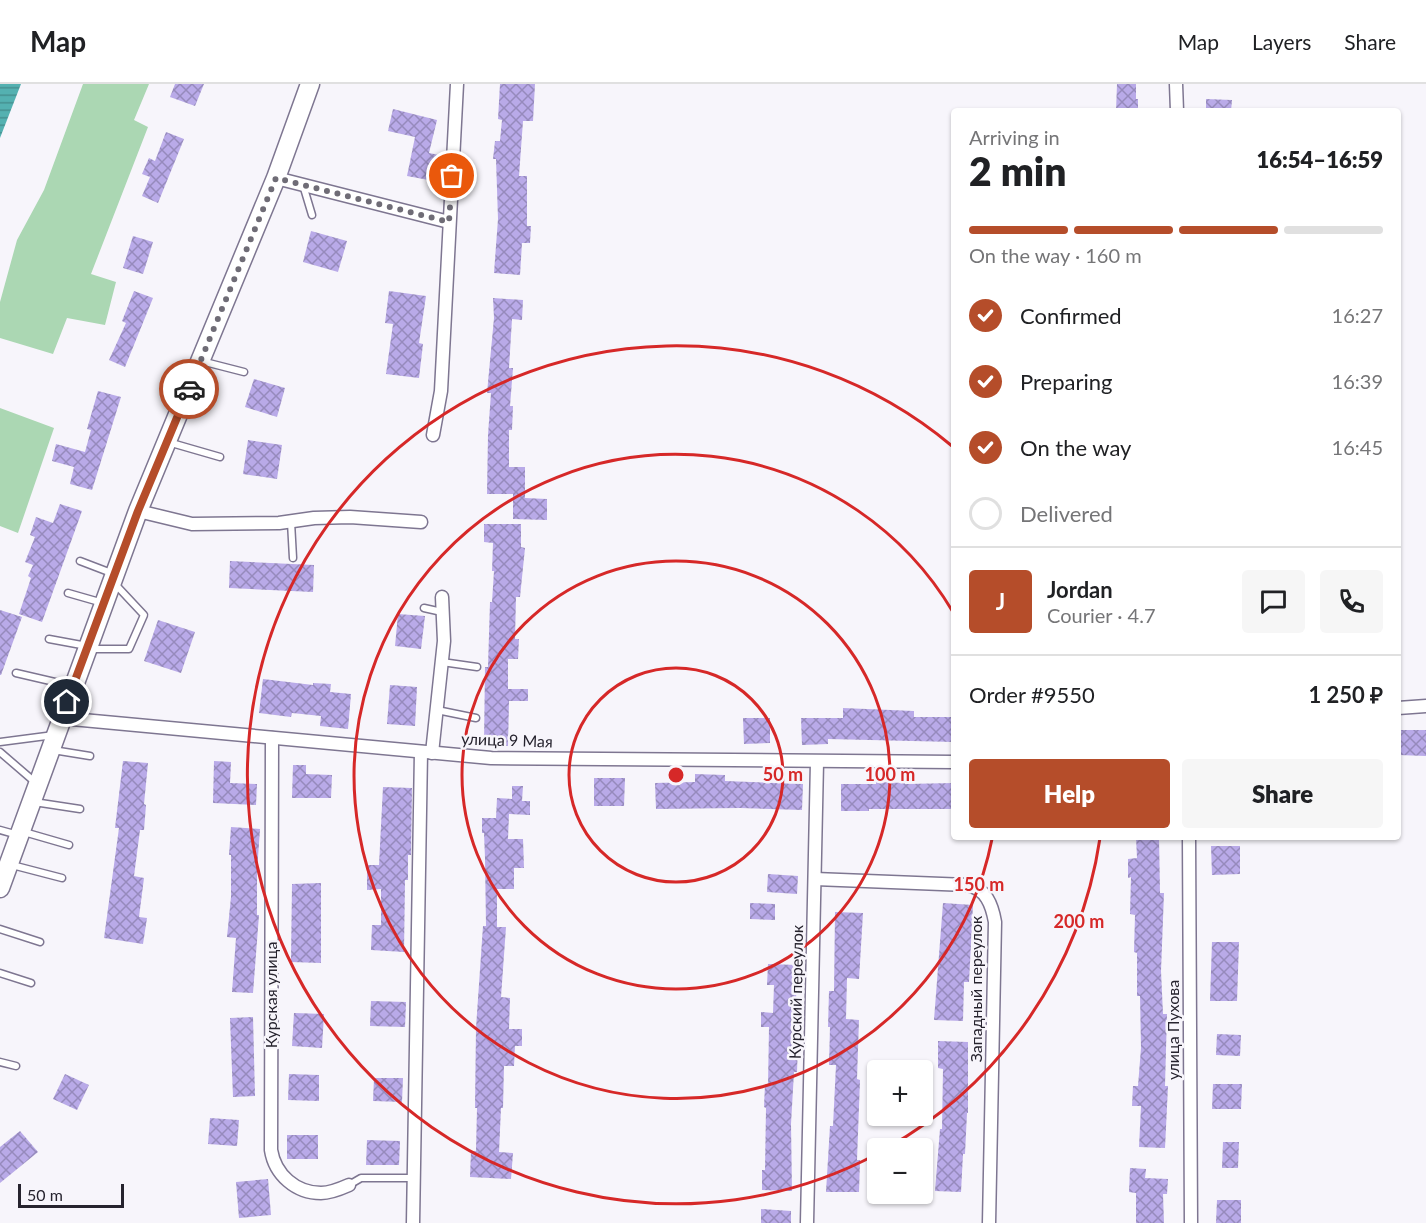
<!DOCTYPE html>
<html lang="en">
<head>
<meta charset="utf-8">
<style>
	body { margin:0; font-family:Lato,sans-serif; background:#f6f6f6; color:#202124; height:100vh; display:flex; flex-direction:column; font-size:22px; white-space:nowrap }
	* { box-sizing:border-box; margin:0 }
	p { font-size:20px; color:#757577 }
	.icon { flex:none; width:33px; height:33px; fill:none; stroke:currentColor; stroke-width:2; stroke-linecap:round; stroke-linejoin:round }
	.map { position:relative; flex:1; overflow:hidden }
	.details { position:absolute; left:951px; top:24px; width:450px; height:732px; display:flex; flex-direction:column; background:#fff; border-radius:6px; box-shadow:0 2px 4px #0004 }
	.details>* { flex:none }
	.controls { position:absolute; left:867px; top:976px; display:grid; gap:12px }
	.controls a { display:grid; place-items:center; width:66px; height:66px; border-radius:6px; background:#fff; box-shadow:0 2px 4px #0004; font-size:30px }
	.scale { position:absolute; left:18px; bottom:15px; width:106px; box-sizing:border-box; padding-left:6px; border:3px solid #26232e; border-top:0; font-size:16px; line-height:21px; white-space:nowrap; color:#26232e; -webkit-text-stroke:4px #f7f5fb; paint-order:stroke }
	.pin { position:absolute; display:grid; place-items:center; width:51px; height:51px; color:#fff; margin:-26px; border:3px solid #fff; border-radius:50%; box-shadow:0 2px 6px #0007 }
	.courier { position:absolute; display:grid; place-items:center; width:60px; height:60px; margin:-30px; border:4px solid #b54d2a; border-radius:50%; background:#fff; color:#222; box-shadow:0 2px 8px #0007 }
	.overview em { font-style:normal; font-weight:800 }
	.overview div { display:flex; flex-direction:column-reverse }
	.overview { display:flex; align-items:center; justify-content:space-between; height:102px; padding:0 18px }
	h1 { font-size:39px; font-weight:800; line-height:45px }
	.bar { display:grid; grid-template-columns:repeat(4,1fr); gap:9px 6px; align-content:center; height:72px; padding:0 18px }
	.bar i { height:8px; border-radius:4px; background:#e0e0e0 }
	.bar .active { background:#b54d2a }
	.bar p { grid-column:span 4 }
	.line { display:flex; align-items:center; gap:15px; padding:0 18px; border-top:2px solid #e0e0e0 }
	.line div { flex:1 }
	.round { display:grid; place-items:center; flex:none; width:63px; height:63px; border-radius:6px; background:#f6f6f6 }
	ol { padding:0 18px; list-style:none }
	li { display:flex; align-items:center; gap:18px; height:66px }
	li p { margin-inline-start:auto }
	li .icon { padding:6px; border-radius:50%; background:#b54d2a; color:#fff; stroke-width:4 }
	li:last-child { color:#757577 }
	li i { width:33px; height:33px; border:3px solid #e0e0e0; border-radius:50% }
	.cta { display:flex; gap:12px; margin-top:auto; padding:12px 18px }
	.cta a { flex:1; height:69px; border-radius:6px; background:#b54d2a; color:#fff; font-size:24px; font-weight:800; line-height:69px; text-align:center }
	.cta a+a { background:#f6f6f6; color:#202124 }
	header { display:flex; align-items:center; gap:36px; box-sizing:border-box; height:84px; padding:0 30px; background:#fff; border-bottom:2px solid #e0e0e0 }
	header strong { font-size:28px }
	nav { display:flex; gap:33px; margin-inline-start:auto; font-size:21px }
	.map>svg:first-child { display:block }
	.green { fill:#abd7b3 }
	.water { fill:url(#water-rules) }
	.building { fill:url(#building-cross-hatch) }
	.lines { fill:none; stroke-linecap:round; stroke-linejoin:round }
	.lane-casing { stroke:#7e7691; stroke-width:9 }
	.street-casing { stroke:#7e7691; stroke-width:15 }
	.secondary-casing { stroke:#7e7691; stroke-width:21 }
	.lane { stroke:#fff; stroke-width:6 }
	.street { stroke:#fff; stroke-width:12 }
	.secondary { stroke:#fff; stroke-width:18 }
	.done { stroke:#6f6c76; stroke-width:6; stroke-dasharray:0 10.8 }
	.route { stroke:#b54d2a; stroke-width:8 }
	.ring { fill:none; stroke:#d62828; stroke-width:3 }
	.labels { text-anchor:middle; stroke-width:5; stroke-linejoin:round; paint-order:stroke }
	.street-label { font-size:16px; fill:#26232e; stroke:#f7f5fb }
	.centre { fill:#d62828; stroke:#f7f5fb; stroke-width:3 }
	.ring-label { font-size:18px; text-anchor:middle; font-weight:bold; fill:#d62828; stroke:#f7f5fb; stroke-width:5; stroke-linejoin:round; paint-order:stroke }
</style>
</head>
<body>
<header>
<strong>Map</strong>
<nav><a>Map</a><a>Layers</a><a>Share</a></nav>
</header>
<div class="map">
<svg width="1426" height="1139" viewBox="0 0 1426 1139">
	<defs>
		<pattern id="water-rules" width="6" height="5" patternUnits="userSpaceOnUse" patternTransform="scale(1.5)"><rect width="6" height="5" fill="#54b1b1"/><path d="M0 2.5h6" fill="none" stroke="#459090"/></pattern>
		<pattern id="building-cross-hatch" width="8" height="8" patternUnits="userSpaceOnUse" patternTransform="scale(1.5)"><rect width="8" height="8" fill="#b9aae8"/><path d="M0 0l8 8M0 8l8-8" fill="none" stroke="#968abc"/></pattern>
	</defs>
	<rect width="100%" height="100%" fill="#f7f5fb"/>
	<!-- green -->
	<g class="green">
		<polygon points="83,0 149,0 134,36 148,43 91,190 116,198 105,241 67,234 53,270 0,254 0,218 17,156 44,106"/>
		<polygon points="0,324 54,344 18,449 0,442"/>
	</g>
	<!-- water -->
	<polygon class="water" points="0,0 21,0 0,54"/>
	<!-- building -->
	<g class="building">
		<polygon points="175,0 204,0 195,22 170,13"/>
		<polygon points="500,0 535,0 533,37 523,37 519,92 527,92 527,142 531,142 530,159 522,159 520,191 494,189 498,135 496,75 493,75 495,57 500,57 502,36 498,35"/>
		<polygon points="1117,0 1136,0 1136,15 1138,15 1138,27 1116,27"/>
		<polygon points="1206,15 1232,16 1231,27 1206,27"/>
		<polygon points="393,25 437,36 429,69 439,71 434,97 407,92 415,53 388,47"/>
		<polygon points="166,48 184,55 158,119 142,112 150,93 142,90 149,74 155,77"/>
		<polygon points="311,147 347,157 338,188 303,178"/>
		<polygon points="133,152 153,158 143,190 123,184"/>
		<polygon points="134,207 153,214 125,283 109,276 126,239 122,237"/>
		<polygon points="389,207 426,212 419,259 423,260 419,294 386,290 393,240 385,239"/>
		<polygon points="493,214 523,216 522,236 512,235 509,284 513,284 510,322 513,322 512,346 509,346 509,383 525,383 525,414 547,415 547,436 513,435 513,410 487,410 488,351 491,309 487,309 494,234"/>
		<polygon points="254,295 285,304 277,333 245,323"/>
		<polygon points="98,307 121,313 92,406 70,400 74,383 52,377 56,360 85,368 91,346 87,345"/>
		<polygon points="248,356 282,361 277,395 243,390"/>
		<polygon points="60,420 82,427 42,538 19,530 31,494 28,492 33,481 25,478 35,453 30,451 36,433 53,439"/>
		<polygon points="484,440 521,440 521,463 525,464 520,513 516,513 515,555 519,555 518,575 508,575 508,605 528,605 528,617 509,617 508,662 484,661 485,583 488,583 490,518 492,518 494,487 492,487 493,459 484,458"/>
		<polygon points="230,477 314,481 313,508 229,504"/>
		<polygon points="0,526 22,533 1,591 0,591"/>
		<polygon points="398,530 425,532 421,565 395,562"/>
		<polygon points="158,536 195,548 181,589 144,577"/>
		<polygon points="263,595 313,601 313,599 331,600 330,608 351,610 348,645 320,642 321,632 292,629 291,633 259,629"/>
		<polygon points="390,601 417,603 415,642 387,640"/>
		<polygon points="843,624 914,627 914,633 954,633 954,658 828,655 828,660 802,661 801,634 843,634"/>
		<polygon points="743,634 770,634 770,659 744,660"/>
		<polygon points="1398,646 1426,646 1426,672 1398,671"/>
		<polygon points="123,677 148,679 144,720 146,721 144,746 140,746 134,792 144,794 139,833 147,834 143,860 104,854 119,744 115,744"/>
		<polygon points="214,677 231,678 230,699 257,700 256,721 213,719"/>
		<polygon points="293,681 306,681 306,690 332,691 331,714 292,714"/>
		<polygon points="695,690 725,691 725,697 803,700 802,726 740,724 656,725 655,699 695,698"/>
		<polygon points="594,694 625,694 624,722 594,722"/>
		<polygon points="876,698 905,699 905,700 954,699 954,725 869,725 869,727 841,727 841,700 876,700"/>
		<polygon points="512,702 523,702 522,717 530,717 530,731 509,730 508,755 523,755 524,784 514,784 514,805 497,805 497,843 506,843 501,913 510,914 509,945 522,945 522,962 515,962 514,982 504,982 503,1024 501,1024 499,1068 513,1069 511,1095 470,1093 471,1067 476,1067 477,1024 475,1024 476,944 483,842 486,842 485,774 484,749 482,749 482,734 496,734 497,714 512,715"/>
		<polygon points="383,703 412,704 411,771 408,771 408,796 405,796 404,868 371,866 372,841 381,841 381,805 367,806 367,781 379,781"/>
		<polygon points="231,743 260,745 257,788 257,831 259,831 253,909 232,908 236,854 227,853 231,813 231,771 229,771"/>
		<polygon points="1136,753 1159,753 1160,809 1164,809 1161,887 1163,930 1167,930 1165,1002 1168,1002 1165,1064 1139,1063 1141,1022 1132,1022 1133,1002 1138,1002 1141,964 1140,912 1137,912 1137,869 1134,868 1135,831 1130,830 1131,793 1128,794 1128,775 1137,774"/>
		<polygon points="1211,762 1240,762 1240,790 1212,791"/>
		<polygon points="768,790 798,792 797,810 767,808"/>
		<polygon points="321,799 321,879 291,878 292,800"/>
		<polygon points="750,819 775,820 775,836 750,835"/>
		<polygon points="943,819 973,821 969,898 964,898 963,937 934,936"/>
		<polygon points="835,828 863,829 859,895 847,894 846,935 859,936 857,995 860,996 857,1076 860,1076 859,1108 826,1108 830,1042 833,1042 836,981 829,981 830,943 828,943 829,907 834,907"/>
		<polygon points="1212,858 1239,858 1237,917 1210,917"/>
		<polygon points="768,880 797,881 795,960 798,961 797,988 794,988 791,1040 792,1107 762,1106 762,1086 765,1086 766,1024 764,1023 765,1000 768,1001 769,943 761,943 761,928 773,929 774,901 767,901"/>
		<polygon points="371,917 406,918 405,943 370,942"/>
		<polygon points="294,929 324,930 322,964 292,962"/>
		<polygon points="253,933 255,1012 233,1013 230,934"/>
		<polygon points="1217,950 1241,951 1240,972 1216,971"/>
		<polygon points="938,957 968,958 968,1029 967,1029 965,1070 963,1070 961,1108 935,1107 940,1045 942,1045 943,985 938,984"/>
		<polygon points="65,990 89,1001 77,1026 53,1015"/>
		<polygon points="289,990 319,991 319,1017 288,1016"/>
		<polygon points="374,994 403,994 402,1018 373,1017"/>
		<polygon points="1213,1000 1242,1000 1241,1025 1212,1025"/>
		<polygon points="210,1034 239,1036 237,1062 208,1060"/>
		<polygon points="20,1047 38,1068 0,1099 0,1063"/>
		<rect x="287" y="1051" width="31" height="24"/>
		<polygon points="367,1056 400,1057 399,1081 366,1081"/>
		<polygon points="1223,1058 1239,1058 1238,1084 1222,1084"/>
		<polygon points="1130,1084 1146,1085 1145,1094 1168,1095 1167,1110 1163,1110 1164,1139 1136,1139 1136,1109 1129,1108"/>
		<polygon points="268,1095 271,1131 239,1134 236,1098"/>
		<polygon points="1217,1116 1241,1116 1241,1139 1216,1139"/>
		<polygon points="761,1125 791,1127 791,1139 761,1139"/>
	</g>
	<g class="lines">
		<defs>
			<g id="lane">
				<polyline points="303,101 312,131"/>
				<polyline points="201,277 244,288"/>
				<polyline points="168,358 220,373"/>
				<polyline points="291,438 293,474"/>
				<polyline points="80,477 114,490"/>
				<polyline points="68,509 103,519"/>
				<polyline points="424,524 442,528"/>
				<polyline points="49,555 87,562"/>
				<polyline points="91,565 129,565 144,531 115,500"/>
				<polyline points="442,578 477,583"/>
				<polyline points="16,589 72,602"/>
				<polyline points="437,626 476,634"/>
				<polyline points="0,658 54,651"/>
				<polyline points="53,666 90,672"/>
				<polyline points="0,668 36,699"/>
				<polyline points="34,718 80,725"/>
				<polyline points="0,746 18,751"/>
				<polyline points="24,748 69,761"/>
				<polyline points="12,781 62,794"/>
				<polyline points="0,845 40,858"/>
				<polyline points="0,889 31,899"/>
				<polyline points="0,978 16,982"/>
				<polyline points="349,1101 361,1094 414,1094"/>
			</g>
			<g id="street">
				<polyline points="1176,0 1177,27"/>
				<polyline points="276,94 449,138"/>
				<polyline points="433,351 441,307 457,0"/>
				<polyline points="138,427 192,440 279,439 314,434 350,433 421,438"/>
				<polyline points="1398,624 1426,622"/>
				<polyline points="61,634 491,674 954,678"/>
				<path d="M272,654L271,1066C275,1091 296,1109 321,1109C330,1109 340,1105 349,1101"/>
				<polyline points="432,669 444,557 442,513"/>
				<polyline points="1189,753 1191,1139"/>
				<path d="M815,795L967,801C986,804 992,821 995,838L989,1139"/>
				<polyline points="413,1139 421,668"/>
				<polyline points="807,1139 817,678"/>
			</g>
			<polyline id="secondary" points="0,804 138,427 276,94 310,0"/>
		</defs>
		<!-- lane casing -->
		<use href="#lane" class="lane-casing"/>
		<!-- street casing -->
		<use href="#street" class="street-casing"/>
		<!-- secondary casing -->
		<use href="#secondary" class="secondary-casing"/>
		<!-- lane -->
		<use href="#lane" class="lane"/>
		<!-- street -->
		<use href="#street" class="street"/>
		<!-- secondary -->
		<use href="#secondary" class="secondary"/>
	</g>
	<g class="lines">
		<!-- done -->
		<polyline class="done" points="189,305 276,94 449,138 452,92"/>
		<!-- route -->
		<polyline class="route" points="67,618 138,427 189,305"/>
	</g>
	<!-- distance rings -->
	<g class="ring">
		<circle cx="676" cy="691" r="107"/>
		<circle cx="676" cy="691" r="214"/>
		<path d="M992 755A322 322 0 1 1 953 528"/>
		<path d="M1100 754A429 429 0 0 1 887 1064M877 1070A429 429 0 1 1 952 362"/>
	</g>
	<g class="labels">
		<!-- street labels -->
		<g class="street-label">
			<text transform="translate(507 656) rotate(2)" y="6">улица 9 Мая</text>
			<text transform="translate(976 905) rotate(-90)" y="6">Западный переулок</text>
			<text transform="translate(796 908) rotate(-89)" y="6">Курский переулок</text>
			<text transform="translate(271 911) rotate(-90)" y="6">Курская улица</text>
			<text transform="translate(1173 946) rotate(-90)" y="6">улица Пухова</text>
		</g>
	</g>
	<circle cx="676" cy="691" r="9" class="centre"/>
	<g class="ring-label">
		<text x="783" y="697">50 m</text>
		<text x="890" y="697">100 m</text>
		<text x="979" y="807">150 m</text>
		<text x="1079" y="844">200 m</text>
	</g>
</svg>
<div class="controls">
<a>+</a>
<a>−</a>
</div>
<div class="scale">50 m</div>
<div class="pin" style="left:452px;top:92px;background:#ea580c"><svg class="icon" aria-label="bag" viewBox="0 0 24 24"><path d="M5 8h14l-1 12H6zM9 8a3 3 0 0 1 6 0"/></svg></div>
<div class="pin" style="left:67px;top:618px;background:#1f2937"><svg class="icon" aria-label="home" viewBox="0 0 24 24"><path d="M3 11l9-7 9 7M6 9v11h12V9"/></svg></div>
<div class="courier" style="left:189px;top:305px"><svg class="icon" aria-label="car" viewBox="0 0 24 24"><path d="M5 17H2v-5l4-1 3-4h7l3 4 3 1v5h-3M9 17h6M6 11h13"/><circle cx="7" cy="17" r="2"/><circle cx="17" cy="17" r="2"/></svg></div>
<section class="details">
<div class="overview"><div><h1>2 min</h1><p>Arriving in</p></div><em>16:54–16:59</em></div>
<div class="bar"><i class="active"></i><i class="active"></i><i class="active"></i><i></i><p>On the way · 160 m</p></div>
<ol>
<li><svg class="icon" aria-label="check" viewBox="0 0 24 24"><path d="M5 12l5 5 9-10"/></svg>Confirmed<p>16:27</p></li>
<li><svg class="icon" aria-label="check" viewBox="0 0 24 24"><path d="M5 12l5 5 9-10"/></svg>Preparing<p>16:39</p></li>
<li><svg class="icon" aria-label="check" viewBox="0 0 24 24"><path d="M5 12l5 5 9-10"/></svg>On the way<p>16:45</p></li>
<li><i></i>Delivered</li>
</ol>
<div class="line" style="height:108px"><b class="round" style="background:#b54d2a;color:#fff">J</b><div><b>Jordan</b><p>Courier · 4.7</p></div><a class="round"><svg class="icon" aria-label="chat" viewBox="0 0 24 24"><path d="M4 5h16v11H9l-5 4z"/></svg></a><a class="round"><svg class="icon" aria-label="phone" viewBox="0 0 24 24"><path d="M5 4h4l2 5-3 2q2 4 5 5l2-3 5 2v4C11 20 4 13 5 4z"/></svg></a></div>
<div class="line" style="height:78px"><div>Order #9550</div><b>1 250 ₽</b></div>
<div class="cta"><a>Help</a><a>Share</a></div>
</section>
</div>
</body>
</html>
